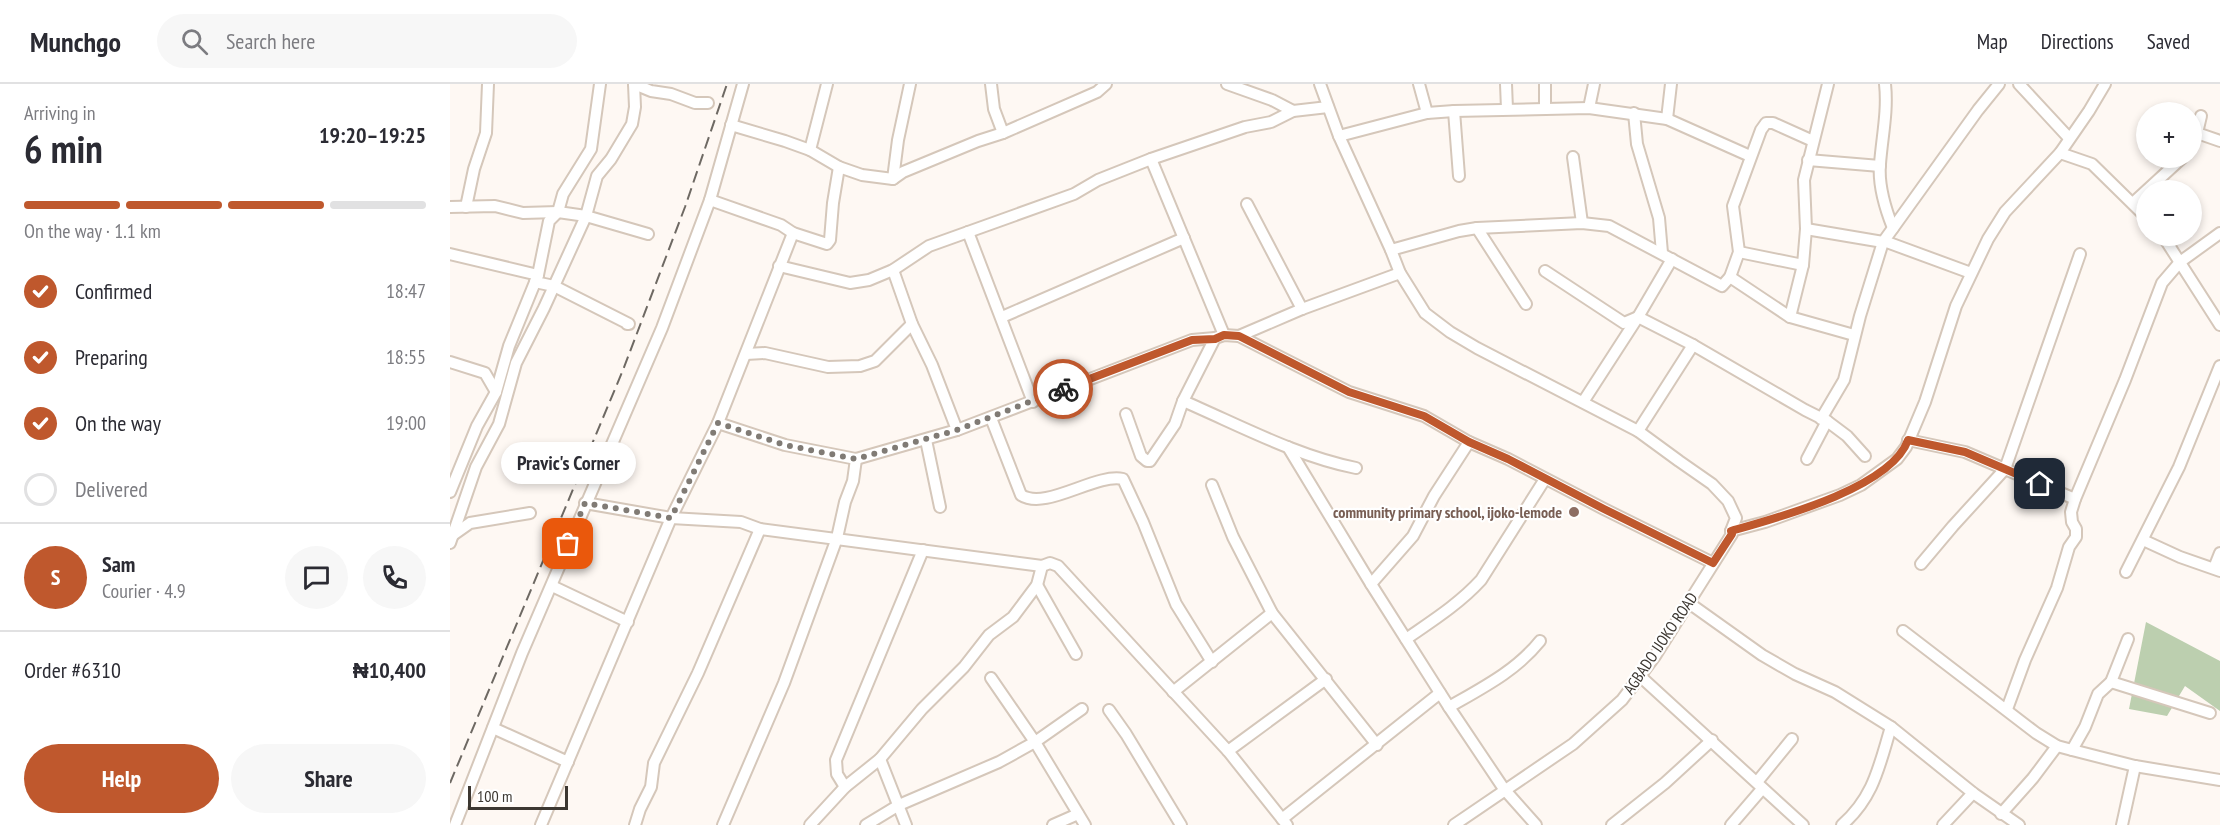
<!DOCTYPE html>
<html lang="en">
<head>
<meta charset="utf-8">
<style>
	body { margin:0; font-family:"PT Sans Narrow",sans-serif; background:#f7f7f7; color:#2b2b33; height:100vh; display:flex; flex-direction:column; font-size:22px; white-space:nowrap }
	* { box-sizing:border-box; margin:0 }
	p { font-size:20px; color:#7c7c81 }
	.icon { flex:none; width:33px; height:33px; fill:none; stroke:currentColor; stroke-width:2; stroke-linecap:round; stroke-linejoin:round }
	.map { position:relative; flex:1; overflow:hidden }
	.sheet { display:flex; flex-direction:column; background:#fff; width:450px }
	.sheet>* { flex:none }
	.buttons { position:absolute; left:1686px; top:18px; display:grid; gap:12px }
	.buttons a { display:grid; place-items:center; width:66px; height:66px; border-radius:50%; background:#fff; box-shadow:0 3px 9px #0003; font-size:30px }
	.scale { position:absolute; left:18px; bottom:15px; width:100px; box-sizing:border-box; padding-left:6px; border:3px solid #3c3731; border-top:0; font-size:16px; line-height:21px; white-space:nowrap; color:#3c3731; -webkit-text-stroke:4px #fff; paint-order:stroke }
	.pin { position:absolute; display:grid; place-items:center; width:51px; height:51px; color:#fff; margin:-26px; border-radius:12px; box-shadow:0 3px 9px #0006 }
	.courier { position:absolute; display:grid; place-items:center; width:60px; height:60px; margin:-30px; border:4px solid #bf582d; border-radius:50%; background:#fff; color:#222; box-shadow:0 2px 8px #0007 }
	.bubble { position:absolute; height:42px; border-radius:21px; background:#fff; box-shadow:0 3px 9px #0003; font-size:20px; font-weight:800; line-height:42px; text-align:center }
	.headline em { font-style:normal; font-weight:800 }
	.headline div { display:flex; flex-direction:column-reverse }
	.headline { display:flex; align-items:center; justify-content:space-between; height:102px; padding:0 24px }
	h1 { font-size:39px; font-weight:800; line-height:45px }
	.bar { display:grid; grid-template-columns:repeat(4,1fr); gap:9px 6px; align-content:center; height:72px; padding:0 24px }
	.bar i { height:8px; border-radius:4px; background:#e1e1e2 }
	.bar .selected { background:#bf582d }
	.bar p { grid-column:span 4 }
	.line { display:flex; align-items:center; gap:15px; padding:0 24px; border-top:2px solid #e1e1e2 }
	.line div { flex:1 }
	.round { display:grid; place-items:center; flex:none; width:63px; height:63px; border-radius:32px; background:#f7f7f7 }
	ol { padding:0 24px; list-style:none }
	li { display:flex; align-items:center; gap:18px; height:66px }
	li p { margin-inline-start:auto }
	li .icon { padding:6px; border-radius:50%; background:#bf582d; color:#fff; stroke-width:4 }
	li:last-child { color:#7c7c81 }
	li i { width:33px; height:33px; border:3px solid #e1e1e2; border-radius:50% }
	.action { display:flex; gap:12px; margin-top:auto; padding:12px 24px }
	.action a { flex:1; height:69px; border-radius:36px; background:#bf582d; color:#fff; font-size:24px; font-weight:800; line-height:69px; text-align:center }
	.action a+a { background:#f7f7f7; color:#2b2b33 }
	header { display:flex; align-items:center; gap:36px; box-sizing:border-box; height:84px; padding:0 30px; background:#fff; border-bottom:2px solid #e1e1e2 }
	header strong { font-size:28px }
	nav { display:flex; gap:33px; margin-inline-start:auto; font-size:21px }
	.search { width:420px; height:54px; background:#f7f7f7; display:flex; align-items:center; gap:15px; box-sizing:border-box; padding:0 21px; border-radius:33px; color:#7c7c81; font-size:22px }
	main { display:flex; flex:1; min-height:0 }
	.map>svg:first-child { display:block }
	.green { fill:#bccfaf }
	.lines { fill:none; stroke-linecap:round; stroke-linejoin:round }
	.minor-casing { stroke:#d5c7ba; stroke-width:14 }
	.minor { stroke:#fff; stroke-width:10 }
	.rail { stroke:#6e6963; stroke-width:2; stroke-dasharray:12 6; stroke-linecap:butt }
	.done { stroke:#807b75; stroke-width:6; stroke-dasharray:0 10.8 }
	.route { stroke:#bf582d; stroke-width:8 }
	.education-dot { fill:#8d6e63; stroke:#fff; stroke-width:2 }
	.labels { text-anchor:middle; stroke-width:4.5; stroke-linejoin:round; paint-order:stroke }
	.education-label { font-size:16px; font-weight:bold; fill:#785e54; stroke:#fff; text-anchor:end }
	.street-label { font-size:16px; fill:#3c3731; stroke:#fff }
</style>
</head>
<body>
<header>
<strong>Munchgo</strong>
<div class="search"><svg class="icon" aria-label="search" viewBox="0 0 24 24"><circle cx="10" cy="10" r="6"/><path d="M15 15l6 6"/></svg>Search here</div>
<nav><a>Map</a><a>Directions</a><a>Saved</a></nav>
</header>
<main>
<section class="sheet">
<div class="headline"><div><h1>6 min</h1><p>Arriving in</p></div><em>19:20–19:25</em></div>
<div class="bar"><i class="selected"></i><i class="selected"></i><i class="selected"></i><i></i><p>On the way · 1.1 km</p></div>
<ol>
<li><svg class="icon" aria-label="check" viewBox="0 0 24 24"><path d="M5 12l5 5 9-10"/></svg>Confirmed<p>18:47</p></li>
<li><svg class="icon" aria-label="check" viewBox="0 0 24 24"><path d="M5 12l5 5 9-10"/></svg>Preparing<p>18:55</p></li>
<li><svg class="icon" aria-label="check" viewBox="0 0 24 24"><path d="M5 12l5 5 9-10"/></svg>On the way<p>19:00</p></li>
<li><i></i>Delivered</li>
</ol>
<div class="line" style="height:108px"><b class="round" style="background:#bf582d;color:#fff">S</b><div><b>Sam</b><p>Courier · 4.9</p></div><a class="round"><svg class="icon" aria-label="chat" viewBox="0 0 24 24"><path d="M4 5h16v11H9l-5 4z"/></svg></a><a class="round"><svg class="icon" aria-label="phone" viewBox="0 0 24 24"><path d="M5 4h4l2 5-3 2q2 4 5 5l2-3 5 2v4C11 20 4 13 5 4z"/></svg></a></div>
<div class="line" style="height:78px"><div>Order #6310</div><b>₦10,400</b></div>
<div class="action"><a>Help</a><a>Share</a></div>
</section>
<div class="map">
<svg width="1770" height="741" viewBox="0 0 1770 741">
	<rect width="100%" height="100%" fill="#fef8f3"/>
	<!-- green -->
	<polygon class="green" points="1696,538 1770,577 1770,627 1735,602 1717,632 1679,625"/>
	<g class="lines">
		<defs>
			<g id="minor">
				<polyline points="184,0 201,7 221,10 245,19 258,19"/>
				<polyline points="541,0 544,25 553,49"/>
				<polyline points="777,0 822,16 843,27"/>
				<polyline points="870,0 889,52 941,166 950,189 975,229 1000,248 1027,264 1188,347 1229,377 1262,400 1278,417 1286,434 1281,447 1282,450 1205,572 1172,616 1123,660 1004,741"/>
				<polyline points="969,0 977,29"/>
				<polyline points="1056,0 1057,25"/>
				<polyline points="1095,0 1095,25"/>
				<path d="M1435,0C1438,27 1432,53 1430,80C1428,102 1435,124 1443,144"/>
				<polyline points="1569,0 1619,54"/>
				<polyline points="1139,24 1144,0"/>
				<polyline points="1004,27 1009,92"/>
				<polyline points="1184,29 1187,60 1209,134 1212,169"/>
				<polyline points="1217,35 1221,0"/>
				<polyline points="281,41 335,57 360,66 389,83 412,91 443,95 453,88 528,57 553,49 647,8 656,0"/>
				<polyline points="1747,49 1770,57"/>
				<polyline points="889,52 977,29 1004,27 1139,24 1217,35 1300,72"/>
				<polyline points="1742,59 1747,49 1751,32"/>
				<polyline points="360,66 377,0"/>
				<polyline points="1610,69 1642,80 1696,133"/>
				<polyline points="1123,73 1132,139"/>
				<polyline points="701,75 774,251"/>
				<polyline points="1358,76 1430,82"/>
				<polyline points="443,95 448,56 460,0"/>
				<polyline points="260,116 331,141 343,149 377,160 380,156 383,119 389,83"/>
				<polyline points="1683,119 1732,74"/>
				<polyline points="797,120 852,225"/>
				<polyline points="0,123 45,122 73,129 108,128 136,132 198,150"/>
				<polyline points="16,123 24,85 36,49 38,0"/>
				<polyline points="1027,144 1076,220"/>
				<polyline points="1356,145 1433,158"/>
				<polyline points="518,148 583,318"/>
				<polyline points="1713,152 1770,241"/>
				<polyline points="1434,157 1521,189"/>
				<polyline points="941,166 1009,147 1027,144 1132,139 1159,142 1272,202 1280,193 1289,168 1283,122 1311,46 1316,39 1323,39 1363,57"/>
				<polyline points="1289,168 1353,181 1356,145 1354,96 1378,0"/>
				<polyline points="0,170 88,191"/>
				<polyline points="329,182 400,199 419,196 443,186 479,162 624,110 648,96 701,75 795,43 821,38 843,27 878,23"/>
				<polyline points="443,186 462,240 482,281 507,346"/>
				<polyline points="1095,187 1174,239 1188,233 1243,261 1355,326 1377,337 1397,352 1415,372"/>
				<polyline points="1280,193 1340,233 1404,251"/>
				<polyline points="85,198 104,202 179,240 177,240"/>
				<polyline points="552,233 734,154"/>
				<polyline points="1340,233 1353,181"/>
				<polyline points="789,252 899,308 974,332 1019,358 1058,375 1154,425 1263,479"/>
				<polyline points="296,270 315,269 378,283 410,282 425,277 462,240"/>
				<polyline points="0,278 35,289 46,308"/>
				<path d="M733,317C789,341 846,372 906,384"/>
				<polyline points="1133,318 1188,233 1222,175"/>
				<polyline points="676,330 691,372 697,377 700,377 725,340 733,317 765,254"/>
				<path d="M541,334L571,411C596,427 645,389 673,395L693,438L726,520L762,578"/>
				<polyline points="1371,335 1394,296 1410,232 1433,158 1528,26 1549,0"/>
				<polyline points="268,339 335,361 406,375 507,346 742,256 765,254 774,251 789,252 852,225 950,189"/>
				<polyline points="1188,347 1243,261"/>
				<polyline points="476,356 490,423"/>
				<polyline points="1458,356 1515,368 1625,415"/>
				<polyline points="838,363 921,500 999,623 1054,705 1086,741"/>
				<polyline points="1357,375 1377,337"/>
				<polyline points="762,401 783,453 822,529 927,661"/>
				<polyline points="0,408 27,342 46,308 59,262 88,191 99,137 108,128 113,110 141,65 150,0"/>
				<polyline points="135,419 221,434 291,438 310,445 592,482"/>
				<polyline points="1281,447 1315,438 1390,411 1411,401 1447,375 1456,363 1475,318 1506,222 1538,155 1555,128 1610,69 1639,27 1655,0"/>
				<polyline points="3,451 20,439 80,429"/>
				<polyline points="1693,456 1730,473 1770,487"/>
				<polyline points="0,459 26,383 49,340 66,279 94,224 136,132 147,92 161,75 182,40 185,23 184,0"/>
				<polyline points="1471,480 1503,442 1555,385 1630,170"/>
				<polyline points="1764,484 1770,469"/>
				<polyline points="1676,488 1729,383 1770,282"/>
				<polyline points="921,500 963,452 984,412 1019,358"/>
				<polyline points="587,501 626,570"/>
				<polyline points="102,502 178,538"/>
				<polyline points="1239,519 1312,571 1345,590 1385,608 1441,643 1523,709 1569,741"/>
				<polyline points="1453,547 1586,649 1607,662 1622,666 1685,682 1770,696"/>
				<path d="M956,555C982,537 1009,520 1031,496L1095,395"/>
				<polyline points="1191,593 1353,741"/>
				<polyline points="541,594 585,658 635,741"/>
				<polyline points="1661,598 1760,629"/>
				<polyline points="723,608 822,529"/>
				<path d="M999,623C1032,604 1066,587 1090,557"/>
				<polyline points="1557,625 1575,576 1607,504 1619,463 1626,453 1626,445 1622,438 1621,428 1625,415 1675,296 1712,199 1730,178 1770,149"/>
				<polyline points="659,626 676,650 731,741"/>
				<polyline points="43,644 118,678"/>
				<polyline points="1622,666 1635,643 1648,610 1661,598 1678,555"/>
				<polyline points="778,667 876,595"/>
				<polyline points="430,675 456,741"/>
				<polyline points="1307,698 1342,655"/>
				<polyline points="395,703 387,690 386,676 473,466"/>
				<polyline points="1551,730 1583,694 1607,662"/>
				<polyline points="832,735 990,609"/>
				<polyline points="5,741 72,569 212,244 260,116 293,0"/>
				<polyline points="91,741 221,434 268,339 343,149"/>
				<polyline points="185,741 190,725 201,703 204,679 248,589 310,445"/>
				<polyline points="273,741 334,599 387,454 395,418 403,397 406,375"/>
				<polyline points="360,741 395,703 430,675 472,625 514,583 539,551 563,533 587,501 592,482 600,479 608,482 778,667 837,741"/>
				<polyline points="416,741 449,721 549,678 585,658 632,625"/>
				<polyline points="603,741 628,730"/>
				<polyline points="1162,741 1215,699 1262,656"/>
				<polyline points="1281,741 1312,705"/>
				<path d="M1392,741C1424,713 1429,682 1441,643"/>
				<polyline points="1493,741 1523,709"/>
				<polyline points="1672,741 1685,682"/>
			</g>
		</defs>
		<!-- minor casing -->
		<use href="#minor" class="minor-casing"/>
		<!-- minor -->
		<use href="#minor" class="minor"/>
		<!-- rail -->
		<polyline class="rail" points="0,699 173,286 235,123 277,0"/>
	</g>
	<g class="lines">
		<!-- done -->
		<polyline class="done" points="118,460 135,419 221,434 268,339 335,361 406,375 507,346 613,305"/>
		<!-- route -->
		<path class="route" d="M613,305L742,256L765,255L774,251L789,252L899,308L974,332L1019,358L1058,375L1154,425L1263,479L1282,450L1281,447C1327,434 1441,404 1458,356L1515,368L1590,400"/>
	</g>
	<!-- markers -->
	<circle class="education-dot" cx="1124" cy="428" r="6"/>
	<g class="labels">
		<!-- education labels -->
		<g class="education-label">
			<text x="1112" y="434">community primary school, ijoko-lemode</text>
		</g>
		<!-- street labels -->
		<g class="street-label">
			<text transform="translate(1210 559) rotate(-56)" y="6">AGBADO IJOKO ROAD</text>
		</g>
	</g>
</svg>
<div class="buttons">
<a>+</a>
<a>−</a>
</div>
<div class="scale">100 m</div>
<div class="pin" style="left:118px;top:460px;background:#ea580c"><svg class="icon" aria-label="bag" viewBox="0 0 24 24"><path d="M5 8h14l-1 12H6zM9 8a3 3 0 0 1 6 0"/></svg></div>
<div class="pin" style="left:1590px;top:400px;background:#1f2937"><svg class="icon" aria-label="home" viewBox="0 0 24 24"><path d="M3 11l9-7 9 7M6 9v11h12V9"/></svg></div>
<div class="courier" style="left:613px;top:305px"><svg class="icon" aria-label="bike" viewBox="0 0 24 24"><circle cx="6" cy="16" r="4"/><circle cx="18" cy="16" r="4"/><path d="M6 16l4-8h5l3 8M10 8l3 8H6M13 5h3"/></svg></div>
<div class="bubble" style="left:51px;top:358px;width:135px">Pravic's Corner</div>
</div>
</main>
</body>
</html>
